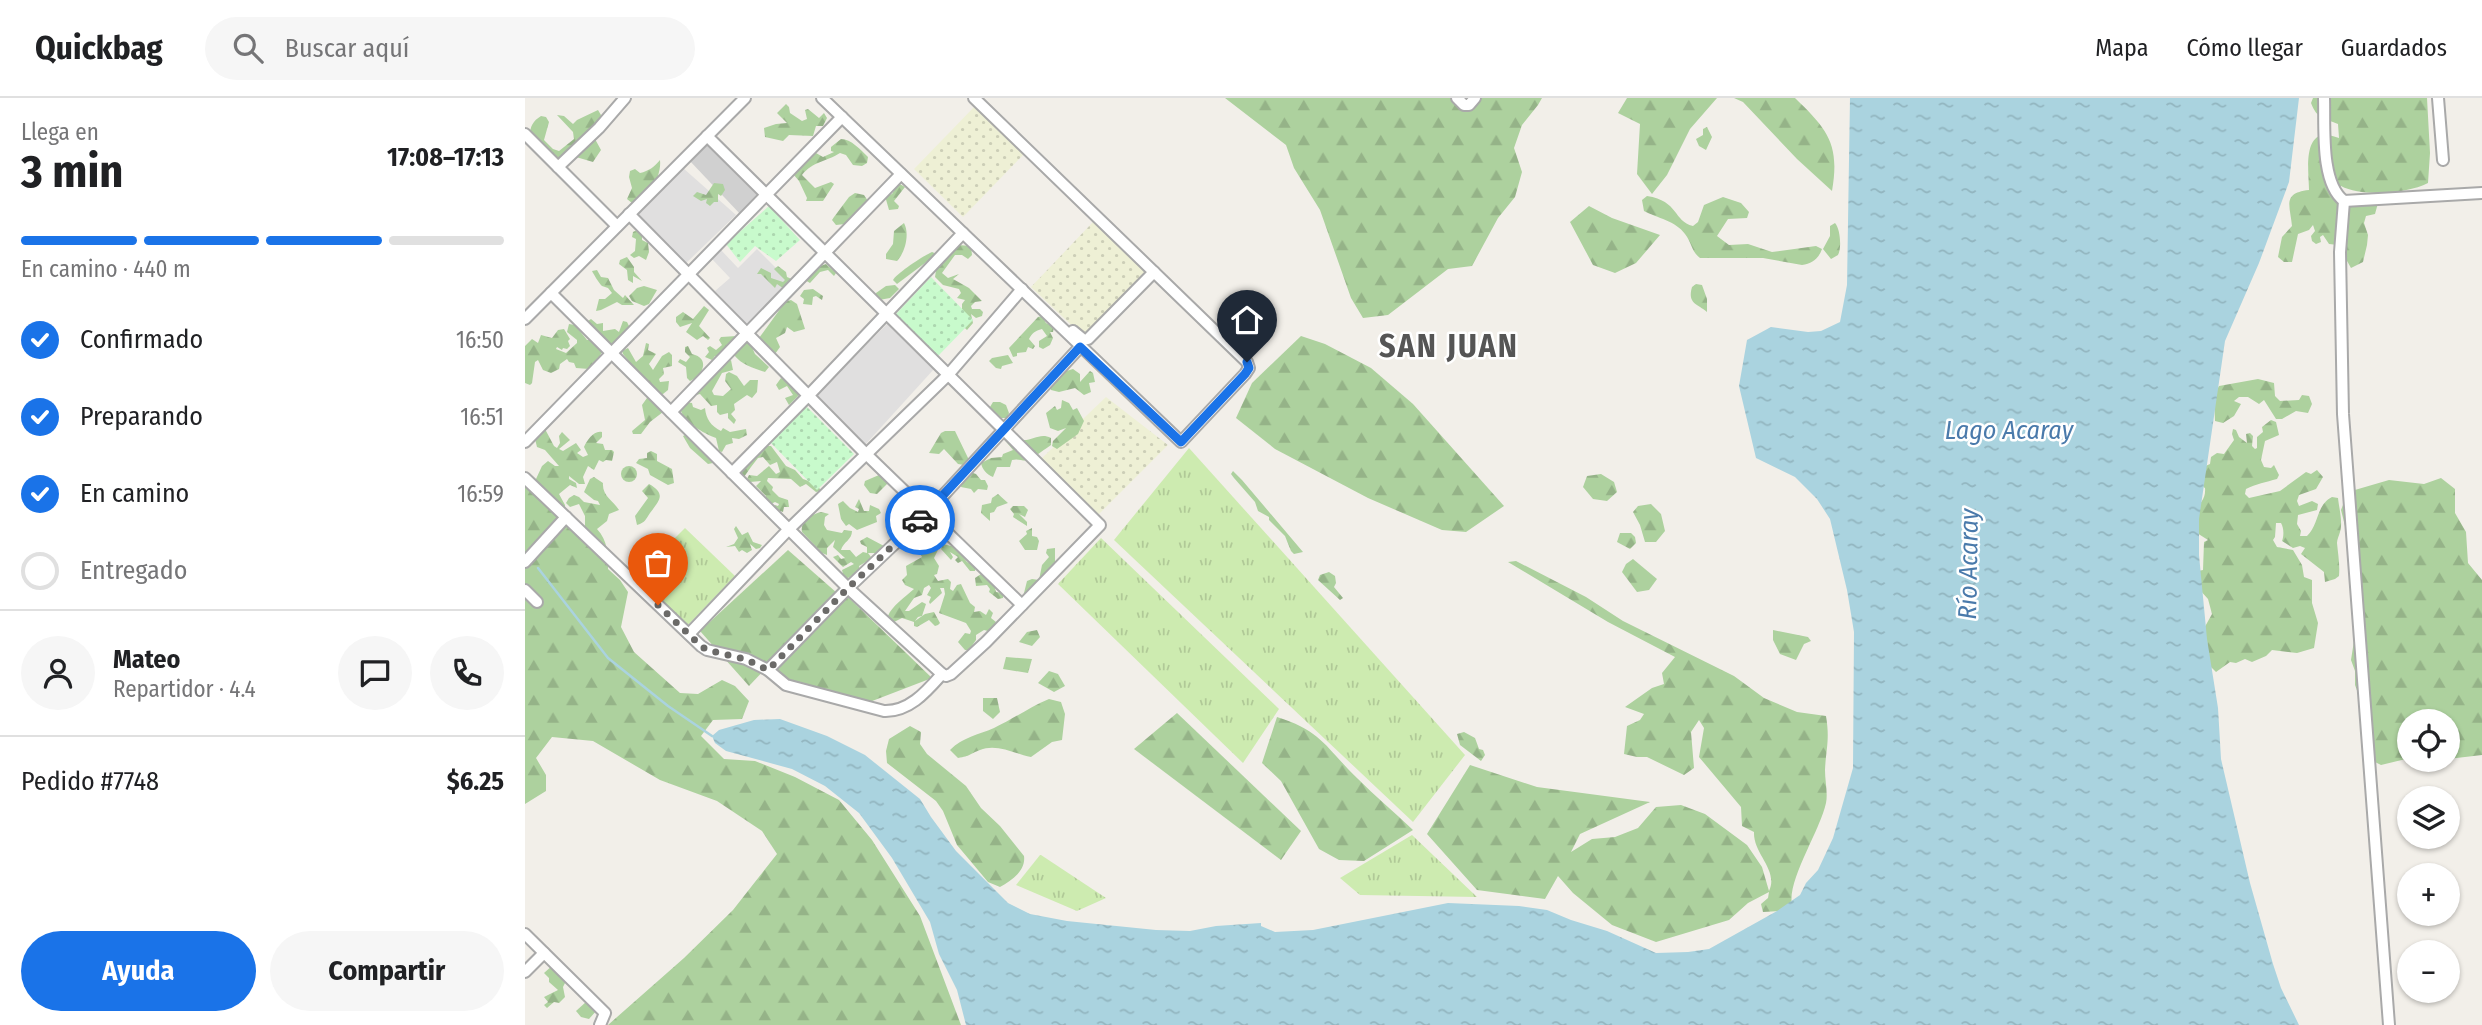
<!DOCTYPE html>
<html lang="es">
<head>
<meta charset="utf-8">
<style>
	body { margin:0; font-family:"Fira Sans Condensed",sans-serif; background:#f6f6f6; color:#202124; height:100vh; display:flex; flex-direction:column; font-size:26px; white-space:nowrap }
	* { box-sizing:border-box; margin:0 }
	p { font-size:23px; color:#757577 }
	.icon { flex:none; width:38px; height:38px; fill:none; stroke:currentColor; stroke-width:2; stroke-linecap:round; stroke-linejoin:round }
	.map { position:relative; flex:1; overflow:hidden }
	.sheet { display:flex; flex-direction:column; background:#fff; width:525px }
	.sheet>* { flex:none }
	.controls { position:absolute; left:1872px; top:611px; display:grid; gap:14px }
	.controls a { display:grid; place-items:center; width:63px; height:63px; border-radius:50%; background:#fff; box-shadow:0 2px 5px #0004; font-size:35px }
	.pin { position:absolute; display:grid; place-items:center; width:60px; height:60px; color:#fff; margin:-72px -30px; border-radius:50% 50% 50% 0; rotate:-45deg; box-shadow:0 0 7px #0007 }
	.pin .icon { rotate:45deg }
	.courier { position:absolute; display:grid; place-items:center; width:70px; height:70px; margin:-35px; border:5px solid #1a73e8; border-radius:50%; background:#fff; color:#222; box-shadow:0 2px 9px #0007 }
	.head em { font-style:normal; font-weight:700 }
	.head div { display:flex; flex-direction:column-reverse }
	.head { display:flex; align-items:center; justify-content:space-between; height:119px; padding:0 21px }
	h1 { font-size:46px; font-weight:700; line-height:52px }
	.bar { display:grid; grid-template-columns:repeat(4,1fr); gap:10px 7px; align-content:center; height:84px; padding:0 21px }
	.bar i { height:9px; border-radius:5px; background:#e0e0e0 }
	.bar .on { background:#1a73e8 }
	.bar p { grid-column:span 4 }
	.line { display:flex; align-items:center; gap:18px; padding:0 21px; border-top:2px solid #e0e0e0 }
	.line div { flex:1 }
	.round { display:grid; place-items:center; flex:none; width:74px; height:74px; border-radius:37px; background:#f6f6f6 }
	ol { padding:0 21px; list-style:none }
	li { display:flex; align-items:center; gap:21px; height:77px }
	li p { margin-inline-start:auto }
	li .icon { padding:7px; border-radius:50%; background:#1a73e8; color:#fff; stroke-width:4 }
	li:last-child { color:#757577 }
	li i { width:38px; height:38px; border:4px solid #e0e0e0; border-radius:50% }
	.cta { display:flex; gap:14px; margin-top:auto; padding:14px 21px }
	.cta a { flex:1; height:80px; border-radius:42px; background:#1a73e8; color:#fff; font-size:28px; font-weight:700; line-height:80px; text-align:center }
	.cta a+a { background:#f6f6f6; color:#202124 }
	header { display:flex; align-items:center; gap:42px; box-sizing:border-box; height:98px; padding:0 35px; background:#fff; border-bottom:2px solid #e0e0e0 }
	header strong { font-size:33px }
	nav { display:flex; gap:38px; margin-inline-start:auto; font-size:24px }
	.search { width:490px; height:63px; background:#f6f6f6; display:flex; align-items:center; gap:18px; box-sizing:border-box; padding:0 24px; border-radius:38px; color:#757577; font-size:26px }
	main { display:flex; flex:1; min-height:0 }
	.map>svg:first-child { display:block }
	.residential { fill:#e0dfdf }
	.religious { fill:#d0d0d0 }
	.farmland { fill:url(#farmland-dots) }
	.grass { fill:url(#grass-tufts) }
	.forest { fill:url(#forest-firs) }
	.park { fill:url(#park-dots) }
	.water { fill:url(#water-ripples) }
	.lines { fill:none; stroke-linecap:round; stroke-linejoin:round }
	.stream { stroke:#aad3df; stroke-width:2.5 }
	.minor-casing { stroke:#a9a9a9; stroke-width:14 }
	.minor { stroke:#fff; stroke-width:10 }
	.done { stroke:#6b6a68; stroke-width:7; stroke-dasharray:0 12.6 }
	.route { stroke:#1a73e8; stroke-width:9 }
	.labels { text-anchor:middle; stroke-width:5; stroke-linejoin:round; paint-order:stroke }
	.water-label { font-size:26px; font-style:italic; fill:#4a7aab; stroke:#fff }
	.district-label { font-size:32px; font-weight:bold; letter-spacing:2px; fill:#555; stroke:#fff }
</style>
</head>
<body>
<header>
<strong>Quickbag</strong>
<div class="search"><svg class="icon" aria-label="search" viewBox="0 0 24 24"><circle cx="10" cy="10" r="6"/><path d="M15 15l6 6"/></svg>Buscar aquí</div>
<nav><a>Mapa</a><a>Cómo llegar</a><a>Guardados</a></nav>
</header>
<main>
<section class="sheet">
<div class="head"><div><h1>3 min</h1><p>Llega en</p></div><em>17:08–17:13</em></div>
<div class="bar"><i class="on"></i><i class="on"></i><i class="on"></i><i></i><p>En camino · 440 m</p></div>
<ol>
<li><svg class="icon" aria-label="check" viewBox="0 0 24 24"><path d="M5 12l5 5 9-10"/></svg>Confirmado<p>16:50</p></li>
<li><svg class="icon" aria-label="check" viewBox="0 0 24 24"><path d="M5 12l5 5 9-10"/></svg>Preparando<p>16:51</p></li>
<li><svg class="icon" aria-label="check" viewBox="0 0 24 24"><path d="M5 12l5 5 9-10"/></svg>En camino<p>16:59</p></li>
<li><i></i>Entregado</li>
</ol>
<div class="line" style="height:126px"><a class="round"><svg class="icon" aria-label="person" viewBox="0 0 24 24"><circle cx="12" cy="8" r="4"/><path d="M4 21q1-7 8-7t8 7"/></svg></a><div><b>Mateo</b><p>Repartidor · 4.4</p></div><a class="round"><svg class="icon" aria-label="chat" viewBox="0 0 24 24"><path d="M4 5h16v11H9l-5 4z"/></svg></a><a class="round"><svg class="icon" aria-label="phone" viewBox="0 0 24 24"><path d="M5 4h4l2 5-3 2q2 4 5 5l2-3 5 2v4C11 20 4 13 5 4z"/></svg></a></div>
<div class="line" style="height:91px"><div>Pedido #7748</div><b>$6.25</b></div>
<div class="cta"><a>Ayuda</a><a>Compartir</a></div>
</section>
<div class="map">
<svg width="1957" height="927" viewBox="0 0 1957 927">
	<defs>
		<pattern id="farmland-dots" width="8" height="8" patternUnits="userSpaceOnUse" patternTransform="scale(1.75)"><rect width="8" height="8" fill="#eef0d5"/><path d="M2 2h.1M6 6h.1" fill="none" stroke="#ccceb7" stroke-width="1.8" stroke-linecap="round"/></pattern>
		<pattern id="grass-tufts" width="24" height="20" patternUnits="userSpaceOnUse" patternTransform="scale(1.75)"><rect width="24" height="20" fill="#cdebb0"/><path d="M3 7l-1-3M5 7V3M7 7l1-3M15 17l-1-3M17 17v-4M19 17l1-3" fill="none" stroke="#b0c997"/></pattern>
		<pattern id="forest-firs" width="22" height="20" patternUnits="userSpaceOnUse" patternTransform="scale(1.75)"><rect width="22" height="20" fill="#add19e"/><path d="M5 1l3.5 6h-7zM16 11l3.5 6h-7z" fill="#95b388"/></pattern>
		<pattern id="park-dots" width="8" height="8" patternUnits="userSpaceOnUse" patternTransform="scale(1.75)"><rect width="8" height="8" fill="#c8facc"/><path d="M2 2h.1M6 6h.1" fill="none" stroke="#acd6af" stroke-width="1.8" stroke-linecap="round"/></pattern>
		<pattern id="water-ripples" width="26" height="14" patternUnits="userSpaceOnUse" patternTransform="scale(1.75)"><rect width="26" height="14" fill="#aad3df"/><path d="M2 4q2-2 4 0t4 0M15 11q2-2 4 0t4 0" fill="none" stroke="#92b5bf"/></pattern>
	</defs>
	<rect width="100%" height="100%" fill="#f2efe9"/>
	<!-- residential -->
	<g class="residential">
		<polygon points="158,70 211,117 160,166 111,116"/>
		<polygon points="232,151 263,182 223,227 190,193 205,180 187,161 196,152 213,170"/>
		<polygon points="363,225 409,271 339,348 292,297"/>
	</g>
	<!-- religious -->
	<polygon class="religious" points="180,45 233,98 217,118 164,62"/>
	<!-- farmland -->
	<g class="farmland">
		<polygon points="451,7 500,55 438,119 389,71"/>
		<polygon points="569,123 622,173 559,239 506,189"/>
		<polygon points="581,299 643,347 573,417 516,361"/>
	</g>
	<!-- grass -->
	<g class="grass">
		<polygon points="664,350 940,657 888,724 589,442"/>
		<polygon points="160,430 210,478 162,528 111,479"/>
		<polygon points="576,440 754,611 718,665 533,486"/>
		<polygon points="887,737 952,799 835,797 815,780"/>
		<polygon points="515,757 516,757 581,800 552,813 491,787"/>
	</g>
	<!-- forest -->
	<g class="forest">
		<polygon points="700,0 1017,0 1013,7 997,27 989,50 997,74 990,99 973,120 947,168 923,171 863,217 838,220 826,200 795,112 769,70 761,47"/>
		<polygon points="1102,0 1192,0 1165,31 1142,77 1127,96 1112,76 1115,26 1093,15"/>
		<path d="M1209,0H1270C1303,32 1315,46 1307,93L1272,61L1218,4Z"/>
		<path d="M1788,0H1902L1905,55L1903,85C1882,96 1836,99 1816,88L1813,100L1853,105L1850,116L1841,118L1839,125L1843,137L1842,147L1838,164L1826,170L1813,147L1804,146L1798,137L1795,139L1796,144L1791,146L1787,143L1786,138L1790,133L1788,127L1784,132L1773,136L1767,164H1759L1753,159L1757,139L1767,128C1765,107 1757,95 1784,92C1784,77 1778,40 1798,37C1804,36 1809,39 1814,40L1813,26C1799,20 1792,21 1786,5Z"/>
		<polygon points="261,6 264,9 265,15 277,23 282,21 280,12 283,11 294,20 299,15 302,20 298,28 291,28 288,38 264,37 258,43 240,39 239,30 251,26 262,25 252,15"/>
		<path d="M73,12L76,17L70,41L76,52L68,64L51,59L31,64L5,38C5,28 8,23 16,18L21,19L24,24L19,42L28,51L34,53L49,41L48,34L32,17L39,18L48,26L52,22Z"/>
		<polygon points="1182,29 1187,39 1181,52 1174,48 1171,41 1178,37 1178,31"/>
		<path d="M316,41C326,41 336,52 343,59L342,65L337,68L328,67L321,57L315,55C301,64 288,63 277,77L290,90L306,84L309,86L298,103H281L282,100L274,83L268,76L291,55L298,59L309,54L306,53V49Z"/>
		<path d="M135,62C137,77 124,103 107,105L102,101L107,90L104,79L105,73L110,71L115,75C124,73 129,69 135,62Z"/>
		<polygon points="189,85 198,86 200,92 196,98 193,96 193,104 189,104 185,108 181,105 182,101 176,103 168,98 172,94 181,97"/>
		<polygon points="373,85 380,89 369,103 374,108 373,111 364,112 360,98 367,96"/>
		<polygon points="330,95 339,97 343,103 336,108 320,126 311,127 307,122 309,119 324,99"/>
		<path d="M1122,98C1154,103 1148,123 1168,128L1173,124L1179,107L1198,99L1216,105L1224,114L1222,120L1203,121L1192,138L1204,147L1223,146L1247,154L1291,148L1297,151C1294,160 1287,166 1277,167L1238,160H1175C1166,153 1167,145 1160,136C1151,123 1132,120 1119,113L1117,102Z"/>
		<polygon points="1064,108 1087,120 1135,137 1111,165 1090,175 1068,167 1045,124"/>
		<path d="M379,125C385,136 380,155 372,163L361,161V156L368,146L369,133Z"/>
		<path d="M1310,125C1315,130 1317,150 1313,157L1306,161L1298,151L1305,138V128Z"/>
		<polygon points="112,132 117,134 117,142 123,145 124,154 121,162 114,158 109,160 105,157 110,153 111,141 107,139 108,134"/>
		<polygon points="433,147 446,148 447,157 443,161 437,157 430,157 417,175 423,180 434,176 428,181 444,190 457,203 450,204 446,208 447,211 455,211 458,214 457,218 451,220 446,216 448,225 442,232 437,227 437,206 440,202 432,200 436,195 434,191 418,187 410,179 412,166"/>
		<path d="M407,154L412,156L372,186L368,182C372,175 398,158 407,154Z"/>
		<polygon points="102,159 109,169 109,174 117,183 108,178 108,185 103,182 102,172 94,166 95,162"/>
		<polygon points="301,166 311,175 309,178 303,172 295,174 285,185 280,182 290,170"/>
		<polygon points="253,168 261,174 262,179 269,182 262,193 252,186 250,190 236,176 232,176 236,170 246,175 246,180 258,184 260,182 249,171"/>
		<path d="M72,172L76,179L83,180L89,192L98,200L100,197L109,207H97L92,204L76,212L71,213L74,201H80L87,195L83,190L77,188C74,185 69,177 67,173Z"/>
		<path d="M1171,186L1177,187L1182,201V214C1173,206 1162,206 1167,189Z"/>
		<polygon points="370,187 374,191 365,200 354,202 350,199 351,195 361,188"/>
		<polygon points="119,188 132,192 124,206 119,208 107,203 104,198 112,190"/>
		<polygon points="288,191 298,198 297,202 291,198 288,199 287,207 278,206 279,201 275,198 279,192"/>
		<polygon points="266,202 272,206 280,231 269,234 262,229 260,235 251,240 255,249 250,256 234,240 258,207 262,203"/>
		<polygon points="179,208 184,212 174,228 185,240 183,242 178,238 172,242 161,234 167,225 155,229 151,224 151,219 158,214 168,221"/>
		<path d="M517,218L521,225L529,229L528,234H525L528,240L525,247L518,251L514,249V243L522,238L517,231C510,233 507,235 504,241L510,248L508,251L503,249L501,254L492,255V258L488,259L484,250L513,219Z"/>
		<polygon points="66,221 72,226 78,225 78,233 90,231 94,234 98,223 102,224 105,230 96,237 91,245 83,247 63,227 63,223"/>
		<polygon points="44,226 50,227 62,242 66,242 76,248 77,254 70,267 64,271 51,270 49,265 44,264 42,261 35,266 34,271 26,275 18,272 13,262 10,264 7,285 5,287 0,285 0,248 7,241 13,245 16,237 27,240 33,232 39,231 45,241 43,243 45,248 42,251 38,250 37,252 32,249 31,251 41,255 52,245 52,242 42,234"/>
		<polygon points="212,238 212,241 203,247 194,258 190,258 187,262 180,259 184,254 182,250 185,248 191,252 197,247 194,242 196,239"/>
		<polygon points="776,238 800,246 846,270 888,306 979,408 941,434 917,432 843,400 750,351 711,320 727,285"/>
		<path d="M222,244L225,245L230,256L244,269L240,274C228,270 217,267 209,257Z"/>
		<polygon points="121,245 124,246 123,252 131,256 124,266 128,272 137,258 144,254 147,257 147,268 138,270 139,276 134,281 135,284 144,283 143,292 138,296 131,297 98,256 97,253 103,250 111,264 118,258"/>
		<path d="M163,248L167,256C185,260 179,277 165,283L162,280L161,269L153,264L155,261L161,264L165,259L160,254V249Z"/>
		<polygon points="483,257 488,265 477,268 476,271 471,270 464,263 467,260"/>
		<polygon points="206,262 208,272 197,275 187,293 189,297 198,298 206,291 200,283 201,276 204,274 212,278 219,288 225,282 233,282 232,294 227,300 222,297 209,306 210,312 206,316 211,322 209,326 203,320 203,315 195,317 192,314 192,307 186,308 175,296 171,297 171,293 194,269"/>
		<polygon points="548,271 555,276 555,284 565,273 568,275 570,284 564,285 566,294 559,297 550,290 534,294 526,292 524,287 538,274"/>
		<polygon points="256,280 263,283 273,293 273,298 264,307 260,300 268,297 262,288 254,292 251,287"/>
		<polygon points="1733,281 1749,285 1750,298 1755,303 1774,302 1777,297 1784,298 1787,306 1783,315 1771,313 1757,321 1751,321 1739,302 1734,306 1723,299 1714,299 1709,303 1716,306 1709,318 1698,325 1690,323 1689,297 1694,288"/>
		<polygon points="122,300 126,300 138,314 125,324 116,336 108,336 107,333 120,322 117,307"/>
		<polygon points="537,302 544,305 548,312 552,310 559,323 553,336 532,351 527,348 528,343 541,330 533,333 525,330 521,315 530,308 532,312 536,310"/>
		<path d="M161,304L167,305L168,309L176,312L180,310C181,321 186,328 196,333L198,330L205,334L221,331L222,337L214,341L207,340L208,345L201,347L197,354L194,353L191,340C178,335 160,325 155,311Z"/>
		<polygon points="468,304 475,304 481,307 484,315 482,320 472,320 466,315 465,309"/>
		<path d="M1746,322L1751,324L1754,337L1740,343L1736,362L1739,369L1746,370L1749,367L1754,377L1752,381C1741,384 1731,386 1721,391L1720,396L1724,400L1755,393L1781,374L1786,376L1792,372L1798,379L1791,391L1774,397L1772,403L1774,408L1787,403L1793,406L1792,412L1773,417L1772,426L1776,433L1775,438H1782C1794,427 1791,407 1807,399L1813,400C1814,410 1818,424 1815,434C1814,438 1812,441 1812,445C1813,456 1815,466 1814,478L1810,481L1800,484L1799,474L1776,456L1780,450L1775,448L1768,450L1757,443C1759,438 1759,430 1756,425H1751L1750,439L1748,442L1752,449L1768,452L1777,467L1779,479L1787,482V505L1793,525L1789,550L1772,555L1747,552L1741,558L1727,564L1720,561L1711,565L1705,564L1691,574L1683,566L1677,534L1687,516L1683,501L1674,491L1673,473L1678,472L1679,444L1683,442L1672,435L1668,413C1675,406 1681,401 1680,390L1675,387L1676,370L1685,366L1686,359L1692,355L1699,356L1709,342L1707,336L1708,331L1711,332L1714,339L1722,345L1721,336L1725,335L1728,338L1727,348L1730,351L1732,350V339L1738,334L1737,329Z"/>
		<path d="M20,331L29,348L32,350L35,345L34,338L37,334L45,342L34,351L38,353L51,345L56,352L52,355L58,359L63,357L59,349C62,342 69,332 77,334V339L71,345L78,346L80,352H87L89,354L87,363L81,362L78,364L74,362L69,372L63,368L58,379L60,386H54L44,378V381L51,385L52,390L45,387L34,396L40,407L41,426L60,434L64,433L60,429V418L54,406L45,409L41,405L44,400L49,397L54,399L59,404L75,407L73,403L69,402L59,394L65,381L69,379L78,385C77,398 88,402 94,412L84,416L82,423L72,431C83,443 83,456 83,471L95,482L103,494L96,529L109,554L155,595L173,596L197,582L210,588L224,603L217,621L188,622L176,638L199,661L230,663L270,679L314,702L347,742L395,818L436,927H83L159,860L208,812L252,756L237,733L192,703L135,682L68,643L27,639L11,660L21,677V693L0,706V380L11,381L17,368L23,363L30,368H34L20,352L12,349L10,341Z"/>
		<polygon points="420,333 430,333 444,362 439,367 433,366 419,351 414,356 404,355 416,335"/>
		<path d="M480,335C485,337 492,342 497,342C508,343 515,334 526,340V347C523,349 508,360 504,362C498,364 494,360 487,362L485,369H472L468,379C462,377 457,371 456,365L466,360L477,359L478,356L488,352L478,340Z"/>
		<polygon points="162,336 190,363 188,365 183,366 165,350 158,338"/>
		<polygon points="238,348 246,348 261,368 270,372 278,381 292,386 296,393 291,394 281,386 275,389 266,381 243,380 242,383 248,389 247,392 254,399 263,402 264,409 259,409 258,414 247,410 250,407 253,408 254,406 250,404 246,406 240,401 241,398 231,388 236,383 225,384 222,381 224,377 232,378 244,368 251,376 255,374 252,364 245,367 238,359 233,360 226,369 219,379 214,374"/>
		<polygon points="126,353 132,356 132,363 147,371 149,385 143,387 125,377 123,371 111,365 114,361 122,360 122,355"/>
		<circle cx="104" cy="376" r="8"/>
		<polygon points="708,373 717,382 778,454 769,456 766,453 760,438 744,422 744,419 733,413 730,404 709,380 706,376"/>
		<polygon points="445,374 451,376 456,382 460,382 463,388 462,392 453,391 449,395 446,391 436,389 437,383"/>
		<polygon points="1076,376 1089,384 1092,394 1082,403 1068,401 1058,389 1062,378"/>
		<polygon points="354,377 357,377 364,384 352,396 345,395 339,387 340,383"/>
		<polygon points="1916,380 1930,391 1930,415 1941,434 1943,465 1957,482 1957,657 1923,661 1923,623 1885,623 1885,660 1856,667 1844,661 1836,637 1839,633 1834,615 1834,598 1830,587 1830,573 1826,562 1831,530 1830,482 1823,460 1820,428 1816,412 1823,394 1864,382 1899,386"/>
		<path d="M124,386C142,396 134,403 125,415C120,422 121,424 112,427L110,418L123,400L117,393Z"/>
		<polygon points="473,396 483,405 472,409 469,414 465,415 465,423 456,415 457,407 466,405 467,400"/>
		<polygon points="334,401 339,413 344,413 345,407 354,411 356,415 351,418 352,424 332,432 324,426 321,428 316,421 313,406 318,403 325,410 333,414 334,411 330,409"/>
		<polygon points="1126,406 1136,416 1140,433 1131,444 1120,444 1115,427 1108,414 1113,408"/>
		<polygon points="488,408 499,408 503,412 500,419 494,416 502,424 502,428 488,419 489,416 485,411"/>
		<path d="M296,414L304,416L300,419L299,427L302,432L317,435L319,432L327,433C327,442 318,444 316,452H325L331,459L338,454L342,455V449L336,446L335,443L342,439L359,448L353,455H343L346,459L344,462L334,468L335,473L323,480H319L317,472L329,466L326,464L318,469L308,459L313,457L316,461L320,460L308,449L310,442L302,450V457L297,455L277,434C275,423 287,416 296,414Z"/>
		<polygon points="211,428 217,437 223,434 228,444 237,447 235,450 231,451 225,446 227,452 222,455 217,452 214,454 210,448 201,449 209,446 213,440 209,431"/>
		<polygon points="507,430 507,438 512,439 514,443 512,452 500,452 494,443 502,436 501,433"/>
		<polygon points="1095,435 1106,435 1110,439 1111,445 1105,451 1092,444"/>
		<path d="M393,446L401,455L413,452L409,460L414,468L412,476L409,477L413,483L423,481L426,484L425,491L428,493L432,487L436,486L445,505L450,509L449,514L455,513L461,517L464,511L468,515L466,520L471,524L467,534L459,532L451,537V542L444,552H440L433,544L440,535L445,536L446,533L441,525L414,515L420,496L419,490H415L417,495L405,506L404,504L406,499L402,497L406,490L404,487L399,490L397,497L389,500L380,513H384L397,504L401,506L397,518L393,519L390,523L400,516L409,514L415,525L413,527L410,528L404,522L392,529L389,528V524L377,520L369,524L363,518C366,509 381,498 389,491L380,487L377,482L382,477L381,468L397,459L390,447Z"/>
		<polygon points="418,446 430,449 442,464 451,468 450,473 445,473 437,463 433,465 430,462 433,459 425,454 428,459 426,462 416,451"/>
		<path d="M530,450V465L534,466L527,479L526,485C515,490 515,499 500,504L498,499L502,483L507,481L514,482L517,467L524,459L521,455L522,451Z"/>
		<polygon points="263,452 312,495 224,588 175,533"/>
		<polygon points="1108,461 1132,481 1124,492 1112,494 1097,474 1101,466"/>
		<path d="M991,463L1061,499L1098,523L1209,578L1239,600L1272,614L1301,618C1305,642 1301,650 1300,672C1300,683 1303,695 1301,705C1295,733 1262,782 1267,807L1257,813L1238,814L1236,806L1243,800L1244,794L1223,805L1204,822L1131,844L1087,827L1048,795L1033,778L1020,801L952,792L902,736L945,667L1012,689L1125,704L1055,736L1046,754L1067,741L1090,739L1113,730L1131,709L1156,707L1180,716L1222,747L1237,769L1244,793C1254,772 1228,756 1229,734L1217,728L1216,709L1174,659L1179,630L1174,622L1166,634L1169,670L1159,677L1122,659H1112L1099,656L1102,628L1115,622L1119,616L1100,609L1127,590L1139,586L1137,575L1150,559L1083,524L983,464Z"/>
		<polygon points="804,474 810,478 811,485 809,489 818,500 815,502 793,482 795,477"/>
		<polygon points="456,476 469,487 471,494 478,495 478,500 473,501 464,494 465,491 462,487 451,488 450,480"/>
		<polygon points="322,498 407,580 342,605 244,578"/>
		<polygon points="512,532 515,539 507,548 494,544 502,534"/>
		<polygon points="1248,532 1283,539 1286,543 1279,546 1271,562 1255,556 1248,542"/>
		<polygon points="481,559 507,561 503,575 478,571"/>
		<polygon points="524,573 533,576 540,588 529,594 513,585"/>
		<polygon points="458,600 472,600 475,614 468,621 458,613"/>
		<path d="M524,601L536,604L540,616L537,642L527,644L506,659C490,656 472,645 455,652C444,656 446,658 433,660L425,652C438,639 453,637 469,630C488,621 505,609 524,601Z"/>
		<polygon points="652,615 776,733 756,762 609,651"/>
		<path d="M752,619C797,633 801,650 832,680C850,698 869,714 888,732L839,763L814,762L794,751L756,683L737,665Z"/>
		<path d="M385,628L396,634L395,646L402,656L441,688L456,710L475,728L499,758C501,773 487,782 475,789L463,784L432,747L418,713L411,703L362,665L361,653L364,641Z"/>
		<polygon points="939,634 950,640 954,651 958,652 960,657 956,663 935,647 932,636"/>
		<polygon points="28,867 42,881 38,889 40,899 34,905 29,904 22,910 19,907 23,904 19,899 33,892 24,884 24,880 19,875"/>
		<polygon points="62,903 72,912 64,921 56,919 51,913"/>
	</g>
	<!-- park -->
	<g class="park">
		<polygon points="244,108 275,142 251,163 230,148 215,164 201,146"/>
		<polygon points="406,179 448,222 413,258 371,216"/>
		<polygon points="280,307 329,356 292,392 244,343"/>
	</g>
	<!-- water -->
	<polygon class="water" points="1325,0 1774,0 1764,84 1734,165 1700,243 1674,421 1674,457 1682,541 1693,610 1696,661 1725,785 1748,866 1756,890 1774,927 441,927 432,892 414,856 405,824 367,760 334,715 300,688 267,671 201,653 190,645 187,638 194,632 229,622 255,621 302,638 340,657 395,701 406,719 431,753 483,805 505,816 542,823 631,832 665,833 691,828 736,825 736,828 750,834 788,832 923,805 994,808 1022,812 1046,822 1082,833 1131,855 1163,854 1184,851 1252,813 1275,797 1281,785 1293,772 1308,740 1328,670 1329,534 1322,492 1305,421 1292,401 1270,379 1231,360 1214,288 1222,242 1246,229 1283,234 1296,233 1315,224 1322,187"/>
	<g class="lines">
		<!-- stream -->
		<polyline class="stream" points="13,470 83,560 143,608 187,638"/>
		<defs>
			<g id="minor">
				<polyline points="297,0 656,344 720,276 724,270 722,264 449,0"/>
				<polyline points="932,0 939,7 944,7 950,0"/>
				<path d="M1799,0C1800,28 1795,85 1819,103L1815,154L1818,316L1864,927"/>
				<polyline points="1913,0 1918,62"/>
				<polyline points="0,36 92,128"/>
				<polyline points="33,69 74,30 100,0"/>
				<polyline points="1819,103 1957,95"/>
				<polyline points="104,116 341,356 497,507"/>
				<polyline points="26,195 323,490 417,576"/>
				<polyline points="0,221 220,0"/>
				<polyline points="548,233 559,242 563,241 629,174"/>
				<polyline points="146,314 376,76"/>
				<polyline points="0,344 317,19"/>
				<polyline points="207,375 284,297 438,135"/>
				<path d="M0,380L176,548L182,552L221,561L243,572L261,587L359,613C384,614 401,594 417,576L421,578L426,576L461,544L575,427L182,38"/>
				<polyline points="0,464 41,419"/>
				<polyline points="0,492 12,504"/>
				<polyline points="164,536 264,431 423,277 497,191"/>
				<polyline points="243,572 323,490 402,415 555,249"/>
				<polyline points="0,836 80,915 75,927"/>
				<polyline points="0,874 19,855"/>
			</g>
		</defs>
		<!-- minor casing -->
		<use href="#minor" class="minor-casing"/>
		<!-- minor -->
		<use href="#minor" class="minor"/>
	</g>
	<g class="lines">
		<!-- done -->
		<polyline class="done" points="133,507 176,548 182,552 220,561 243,572 323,490 395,422"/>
		<!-- route -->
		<polyline class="route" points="395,422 555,249 656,344 720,276 724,270 722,264"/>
	</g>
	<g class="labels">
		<!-- water labels -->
		<g class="water-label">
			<text x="1484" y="341">Lago Acaray</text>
			<text transform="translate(1443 466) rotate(-89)" y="9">Río Acaray</text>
		</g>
		<!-- district labels -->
		<g class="district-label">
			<text x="924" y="259">SAN JUAN</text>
		</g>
	</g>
</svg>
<div class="controls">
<a><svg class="icon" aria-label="locate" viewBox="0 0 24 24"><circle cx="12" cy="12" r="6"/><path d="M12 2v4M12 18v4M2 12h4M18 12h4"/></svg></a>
<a><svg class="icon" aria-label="layers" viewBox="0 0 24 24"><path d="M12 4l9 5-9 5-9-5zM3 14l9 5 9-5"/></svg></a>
<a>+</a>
<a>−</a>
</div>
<div class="pin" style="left:133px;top:507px;background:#ea580c"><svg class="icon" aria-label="bag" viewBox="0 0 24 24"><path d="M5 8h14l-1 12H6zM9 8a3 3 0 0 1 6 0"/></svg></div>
<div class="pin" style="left:722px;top:264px;background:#1f2937"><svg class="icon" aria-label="home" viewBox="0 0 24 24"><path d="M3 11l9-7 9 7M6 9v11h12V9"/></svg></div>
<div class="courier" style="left:395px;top:422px"><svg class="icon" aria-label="car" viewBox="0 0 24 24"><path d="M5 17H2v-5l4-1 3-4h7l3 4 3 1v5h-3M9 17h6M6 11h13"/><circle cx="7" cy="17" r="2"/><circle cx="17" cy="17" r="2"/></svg></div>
</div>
</main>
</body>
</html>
